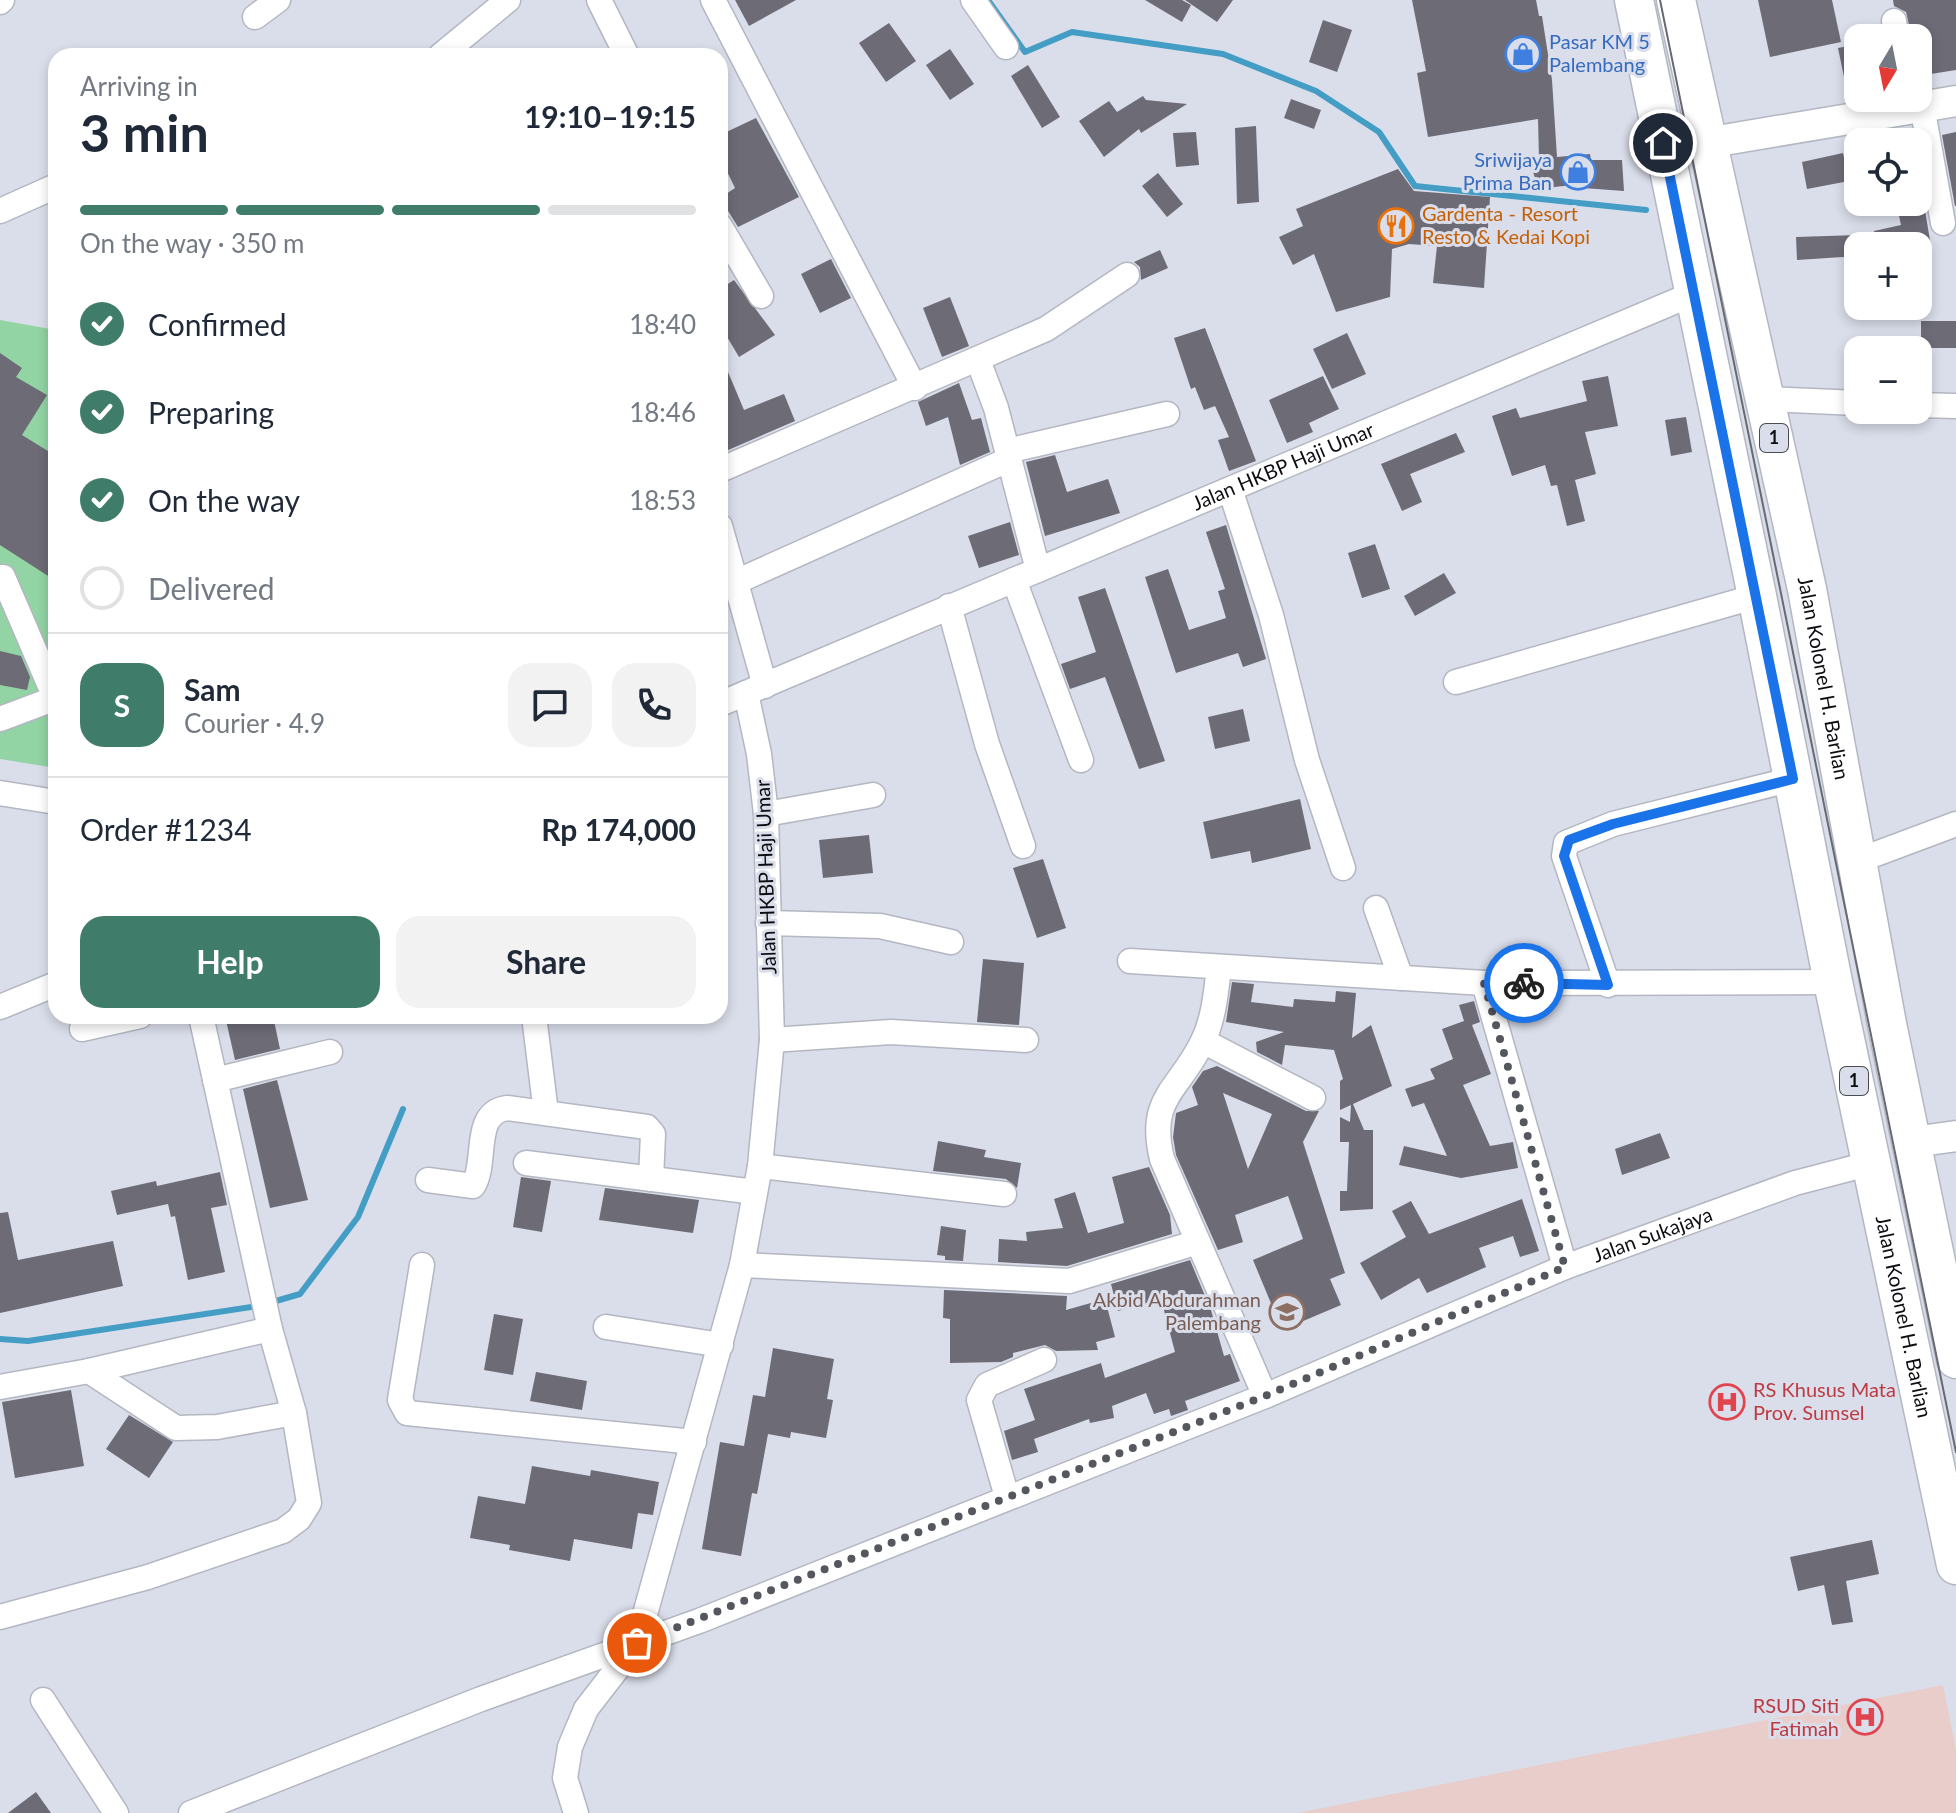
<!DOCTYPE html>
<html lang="en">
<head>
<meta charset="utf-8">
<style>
	body { margin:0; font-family:Lato,sans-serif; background:#f2f2f3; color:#1f2937; height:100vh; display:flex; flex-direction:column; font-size:30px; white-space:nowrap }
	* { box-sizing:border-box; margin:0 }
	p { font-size:26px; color:#747a83 }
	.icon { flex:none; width:44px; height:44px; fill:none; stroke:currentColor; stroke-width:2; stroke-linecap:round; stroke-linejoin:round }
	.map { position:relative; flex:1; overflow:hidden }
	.details { position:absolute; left:48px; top:48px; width:680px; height:976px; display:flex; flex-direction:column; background:#fff; border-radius:24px; box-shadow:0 4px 12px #0003 }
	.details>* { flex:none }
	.needle { width:52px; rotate:190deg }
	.fabs { position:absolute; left:1844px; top:24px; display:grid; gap:16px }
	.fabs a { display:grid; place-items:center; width:88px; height:88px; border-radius:16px; background:#fff; box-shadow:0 4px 12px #0003; font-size:40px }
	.pin { position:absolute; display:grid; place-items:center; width:68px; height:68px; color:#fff; margin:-34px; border:4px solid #fff; border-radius:50%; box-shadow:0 2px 8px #0007 }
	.courier { position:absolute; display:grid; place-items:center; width:80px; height:80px; margin:-40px; border:6px solid #1a73e8; border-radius:50%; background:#fff; color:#222; box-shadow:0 2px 10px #0007 }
	.headline em { font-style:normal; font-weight:700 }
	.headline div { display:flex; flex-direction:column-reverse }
	.headline { display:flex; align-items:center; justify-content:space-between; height:136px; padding:0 32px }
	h1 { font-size:52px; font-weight:700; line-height:60px }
	.bar { display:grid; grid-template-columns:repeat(4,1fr); gap:12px 8px; align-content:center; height:96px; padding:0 32px }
	.bar i { height:10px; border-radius:6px; background:#e0e1e3 }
	.bar .selected { background:#3f7d6a }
	.bar p { grid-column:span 4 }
	.line { display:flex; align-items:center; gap:20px; padding:0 32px; border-top:2px solid #e0e1e3 }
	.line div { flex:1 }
	.round { display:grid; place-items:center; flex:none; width:84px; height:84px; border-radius:24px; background:#f2f2f3 }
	ol { padding:0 32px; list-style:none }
	li { display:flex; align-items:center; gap:24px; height:88px }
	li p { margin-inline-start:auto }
	li .icon { padding:8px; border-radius:50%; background:#3f7d6a; color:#fff; stroke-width:4 }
	li:last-child { color:#747a83 }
	li i { width:44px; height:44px; border:4px solid #e0e1e3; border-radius:50% }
	.primary-button { display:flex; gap:16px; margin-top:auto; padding:16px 32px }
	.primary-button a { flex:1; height:92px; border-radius:24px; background:#3f7d6a; color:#fff; font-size:32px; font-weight:700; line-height:92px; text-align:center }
	.primary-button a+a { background:#f2f2f3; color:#1f2937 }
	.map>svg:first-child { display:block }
	.medical { fill:#e8cdcb }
	.green { fill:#92d4a4 }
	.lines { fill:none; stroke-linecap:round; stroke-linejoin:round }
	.stream { stroke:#439dc4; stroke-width:6 }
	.building { fill:#6d6b76; fill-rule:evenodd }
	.minor-casing { stroke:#b3b7c2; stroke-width:27 }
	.tertiary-casing { stroke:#b3b7c2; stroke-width:33 }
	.trunk-casing { stroke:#b3b7c2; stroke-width:41 }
	.minor { stroke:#fff; stroke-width:24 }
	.tertiary { stroke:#fff; stroke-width:30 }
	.trunk { stroke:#fff; stroke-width:38 }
	.tram { stroke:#686a72; stroke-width:2 }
	.done { stroke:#55575e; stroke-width:8; stroke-dasharray:0 14.4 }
	.route { stroke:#1a73e8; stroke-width:10 }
	.labels { text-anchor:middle; stroke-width:6; stroke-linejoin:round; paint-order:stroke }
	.shield { fill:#dadeea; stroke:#4a4c53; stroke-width:2 }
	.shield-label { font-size:18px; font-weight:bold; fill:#0d0e12 }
	.shop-label { font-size:20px; fill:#366cbe; stroke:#dadeea; text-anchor:start }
	.food-label { font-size:20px; fill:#c56008; stroke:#dadeea; text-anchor:start }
	.street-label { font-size:20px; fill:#0d0e12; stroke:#dadeea }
	.education-label { font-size:20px; fill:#785e54; stroke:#dadeea; text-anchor:end }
	.health-label { font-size:20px; fill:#be3a42; stroke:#dadeea; text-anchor:start }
</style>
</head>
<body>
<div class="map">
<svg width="1956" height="1813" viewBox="0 0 1956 1813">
	<rect width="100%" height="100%" fill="#dadeea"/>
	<!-- medical -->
	<polygon class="medical" points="1943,1685 1956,1750 1956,1813 1297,1813"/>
	<!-- green -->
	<polygon class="green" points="0,320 56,330 56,768 0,759"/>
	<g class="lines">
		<!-- stream -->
		<g class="stream">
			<polyline points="988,0 1025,52 1072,32 1223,54 1316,91 1379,132 1415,186 1646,210"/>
			<polyline points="269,1303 300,1294 358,1217 403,1109"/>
			<polyline points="0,1339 28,1341 258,1306"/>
		</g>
	</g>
	<!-- building -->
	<g class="building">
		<polygon points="735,0 796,0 749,26"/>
		<polygon points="1145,0 1182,0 1191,5 1182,22"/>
		<polygon points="1185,0 1233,0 1217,22"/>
		<polygon points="1412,0 1536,0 1539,16 1542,16 1552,80 1557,157 1590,154 1591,160 1622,160 1624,191 1583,188 1581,184 1546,188 1546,184 1537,184 1529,160 1539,159 1538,119 1428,137 1417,73 1426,71"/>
		<polygon points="1758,0 1832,0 1841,42 1770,57"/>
		<polygon points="1893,0 1956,0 1956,70 1918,76 1918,38 1912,38 1906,12 1894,6"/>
		<polygon points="1323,20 1352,30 1337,72 1309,62"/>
		<polygon points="889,23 916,61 886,82 859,43"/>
		<polygon points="1858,44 1858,99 1849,101 1838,48"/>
		<polygon points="950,49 974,84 950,100 926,65"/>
		<polygon points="1028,65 1060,117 1042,128 1011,76"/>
		<polygon points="1143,96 1146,100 1187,104 1141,133 1139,129 1104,157 1079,121 1109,101 1117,112"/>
		<polygon points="1291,99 1321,110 1314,129 1284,118"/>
		<polygon points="756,118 799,197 738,227 720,198 735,188 720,157 720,135"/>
		<polygon points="1256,126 1259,202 1237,204 1235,128"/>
		<polygon points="1196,132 1199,165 1176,167 1173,133"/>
		<polygon points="1956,132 1956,206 1955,206 1942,135"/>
		<polygon points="1843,153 1849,181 1807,189 1802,162"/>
		<polygon points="1398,169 1414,191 1490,197 1484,288 1433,283 1437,246 1409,244 1392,249 1390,297 1336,312 1314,254 1293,265 1279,237 1303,226 1296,209"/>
		<polygon points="1918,169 1931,246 1876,246 1874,231 1901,225 1896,202 1918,202"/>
		<polygon points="1158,173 1183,204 1167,217 1142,186"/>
		<polygon points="1858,235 1858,256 1797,260 1796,237"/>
		<polygon points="1160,250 1168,268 1141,280 1140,267 1134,262"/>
		<polygon points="831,259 851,298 820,313 801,274"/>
		<polygon points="734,280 775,335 739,357 720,325 720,289"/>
		<polygon points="950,297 969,346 942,357 923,308"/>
		<rect x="1921" y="321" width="35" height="27"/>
		<polygon points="1205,328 1256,461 1229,471 1218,440 1229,437 1215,406 1204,410 1195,387 1191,389 1174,338"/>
		<polygon points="1347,333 1366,374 1332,389 1313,349"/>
		<polygon points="0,353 22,368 16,377 47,395 22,435 56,456 56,581 0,545"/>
		<polygon points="720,353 744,410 784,394 795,421 726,451 720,435"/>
		<polygon points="1323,376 1339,409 1309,423 1313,432 1287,443 1269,400"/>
		<polygon points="1608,376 1618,426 1585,432 1596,474 1575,480 1585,521 1567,526 1557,485 1551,486 1545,465 1512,476 1492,416 1516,408 1520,418 1587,401 1582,381"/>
		<polygon points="959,383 972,420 981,418 990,452 960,465 948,417 926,426 918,402"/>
		<polygon points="1686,417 1692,452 1671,456 1665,420"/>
		<polygon points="1456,433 1465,452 1410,474 1422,502 1402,511 1381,464"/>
		<polygon points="1055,455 1067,492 1108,479 1120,513 1045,536 1026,462"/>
		<polygon points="1010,522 1019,555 979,568 968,536"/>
		<polygon points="1226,525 1266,659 1243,667 1238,653 1176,673 1145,577 1168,569 1189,630 1226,618 1218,591 1225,589 1206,532"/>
		<polygon points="1375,544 1390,589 1362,598 1348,553"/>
		<polygon points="1444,573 1456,593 1415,616 1404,596"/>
		<polygon points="1105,588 1165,761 1139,769 1105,677 1070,689 1061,664 1096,652 1078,597"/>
		<polygon points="0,651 21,656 30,677 27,690 0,685"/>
		<polygon points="1243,709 1250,741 1215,749 1208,717"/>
		<polygon points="1300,799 1311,849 1252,863 1250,851 1211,859 1203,822"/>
		<polygon points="869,835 873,873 823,878 819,840"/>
		<polygon points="1043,859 1066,928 1037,938 1013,868"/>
		<polygon points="983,959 1024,963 1019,1025 977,1022"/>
		<polygon points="1232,982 1254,984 1251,1002 1293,1007 1294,999 1335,1002 1336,991 1356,993 1352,1038 1371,1025 1392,1086 1353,1104 1364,1130 1373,1130 1373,1209 1340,1211 1340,1191 1347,1191 1349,1142 1340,1142 1340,1117 1350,1122 1351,1105 1340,1110 1340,1081 1343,1079 1334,1050 1285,1045 1282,1065 1257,1052 1256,1042 1284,1032 1226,1022"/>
		<polygon points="1474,1001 1480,1022 1472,1025 1491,1074 1463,1085 1490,1146 1513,1142 1518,1168 1461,1178 1399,1165 1404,1146 1447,1156 1424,1103 1412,1107 1405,1089 1435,1079 1430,1069 1453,1059 1442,1029 1464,1021 1459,1005"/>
		<polygon points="225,1016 273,1016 280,1049 235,1060"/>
		<path d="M1217,1066L1306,1111H1319L1303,1142L1345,1273L1330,1279L1341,1305L1282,1330L1253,1260L1303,1239L1288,1196L1235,1215L1243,1242L1218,1250L1176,1155L1173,1137L1176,1113L1198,1105L1192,1087L1203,1071ZM1223,1093L1272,1114L1248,1169Z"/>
		<polygon points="277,1080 308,1200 270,1208 243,1089"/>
		<polygon points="1660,1133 1670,1158 1622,1175 1615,1149"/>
		<polygon points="938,1141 986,1150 984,1157 1021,1163 1017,1188 1006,1179 933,1171"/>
		<polygon points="1149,1167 1170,1215 1172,1234 1067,1266 998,1262 999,1239 1027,1241 1026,1232 1063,1228 1054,1199 1075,1192 1088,1233 1124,1223 1112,1177"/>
		<polygon points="220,1172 227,1205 211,1208 225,1272 188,1280 175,1216 171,1217 168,1204 117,1215 111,1191 156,1181 157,1186"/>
		<polygon points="521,1177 551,1181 542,1232 513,1227"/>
		<polygon points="605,1188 699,1200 693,1233 599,1220"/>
		<polygon points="1522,1199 1539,1251 1520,1257 1513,1236 1479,1248 1486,1267 1427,1293 1419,1278 1381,1300 1360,1263 1406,1237 1392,1211 1411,1201 1429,1234"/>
		<polygon points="8,1212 18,1260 113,1241 123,1286 0,1313 0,1213"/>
		<polygon points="941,1226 966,1230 963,1261 945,1260 945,1256 937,1255"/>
		<polygon points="1190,1260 1211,1310 1224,1356 1230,1354 1240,1381 1185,1401 1188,1410 1171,1416 1169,1409 1154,1414 1146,1393 1112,1406 1114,1418 1090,1423 1089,1419 1034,1439 1038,1452 1012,1460 1004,1431 1035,1420 1024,1389 1101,1363 1105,1378 1175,1352 1161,1299 1118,1311 1111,1284"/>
		<polygon points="944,1290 1067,1296 1066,1310 1105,1299 1115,1337 1096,1342 1098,1350 1056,1351 1045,1345 1013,1353 1013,1357 1001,1362 950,1363 950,1319 943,1318"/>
		<polygon points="494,1314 523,1319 513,1375 484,1370"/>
		<polygon points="773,1348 834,1359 827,1399 833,1400 826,1438 791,1432 790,1438 768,1434 757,1494 752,1493 741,1556 702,1549 720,1442 744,1446 753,1395 765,1397"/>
		<polygon points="536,1372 587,1381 582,1410 530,1401"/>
		<polygon points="71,1390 84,1466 15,1478 2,1402"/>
		<polygon points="129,1415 173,1442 149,1478 106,1449"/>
		<polygon points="532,1466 590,1476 591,1470 659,1482 653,1515 638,1513 632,1549 574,1539 570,1561 509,1550 510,1545 470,1538 478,1496 525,1504"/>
		<polygon points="1872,1540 1879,1574 1846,1581 1853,1622 1832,1625 1824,1585 1798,1591 1790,1557"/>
		<polygon points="36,1792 51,1813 8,1813"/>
	</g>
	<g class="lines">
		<defs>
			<g id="minor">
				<polyline points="599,0 627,56"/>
				<polyline points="713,0 915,388"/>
				<polyline points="973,0 1006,47"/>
				<polyline points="0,2 2,0"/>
				<polyline points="255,17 278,0"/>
				<polyline points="1894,21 1897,38"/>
				<polyline points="440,56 508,0"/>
				<polyline points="1922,106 1943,223"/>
				<polyline points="0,211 56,186"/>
				<polyline points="720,226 761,296"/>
				<polyline points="978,360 996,408 1038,570"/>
				<polyline points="1765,399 1858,403"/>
				<polyline points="1918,405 1956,406"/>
				<polyline points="1007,451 1167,414"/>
				<polyline points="720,470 1046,329 1127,275"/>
				<polyline points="1231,492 1271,615 1307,760 1343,868"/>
				<polyline points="720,526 765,686"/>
				<polyline points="3,577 56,700"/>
				<polyline points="1014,580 1081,760"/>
				<polyline points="720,589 1010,459"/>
				<polyline points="949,606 987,744 1023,846"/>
				<polyline points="1456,682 1757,596"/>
				<polyline points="720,704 746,693"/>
				<polyline points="0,719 56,698"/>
				<polyline points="0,793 56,802"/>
				<polyline points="766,814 873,795"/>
				<polyline points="1857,861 1956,824"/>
				<polyline points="1376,908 1401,978"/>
				<polyline points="768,923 880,926 951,942"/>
				<polyline points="1130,961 1484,983 1833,982"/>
				<path d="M1219,967C1216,992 1214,1018 1203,1041C1179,1091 1147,1097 1162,1159L1265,1396"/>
				<polyline points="1484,983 1565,1267"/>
				<polyline points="1608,985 1564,856 1566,843 1613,824 1793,779"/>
				<polyline points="0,1007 56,984"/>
				<polyline points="534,1016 546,1113"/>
				<polyline points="82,1029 140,1016"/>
				<polyline points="772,1040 891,1032 1026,1040"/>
				<polyline points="1203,1041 1313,1098"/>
				<polyline points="215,1080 330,1052"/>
				<polyline points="526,1163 755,1192"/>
				<polyline points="760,1166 1004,1194"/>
				<path d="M428,1180L473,1186C488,1163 471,1113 507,1108L647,1127L653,1134L651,1179"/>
				<polyline points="422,1265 400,1400 407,1413 694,1442"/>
				<polyline points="742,1265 1069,1281 1198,1242"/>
				<polyline points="606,1327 721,1345"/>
				<polyline points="89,1371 176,1428 217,1427 294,1413"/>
				<polyline points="0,1387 89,1371 270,1329"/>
				<polyline points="1007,1497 979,1400 987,1385 1044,1360"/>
				<polyline points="0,1617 148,1577 283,1531 299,1519 309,1503 294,1413 270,1329 201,1016"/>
				<polyline points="43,1700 116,1813"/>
				<path id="s1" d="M191,1813L481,1699L699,1621L1265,1396L1565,1267L1795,1183L1872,1163"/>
				<path id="s2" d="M576,1813L565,1778L570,1747L586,1709L637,1643L742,1265L760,1166L772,1040L766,814L759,754L746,693L1695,293"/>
			</g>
			<g id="tertiary">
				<polyline points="1706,143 1956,101"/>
				<polyline points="1913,1142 1956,1136"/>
			</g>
			<g id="trunk">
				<path id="s3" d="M1634,0L1757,596L1833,982L1956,1565"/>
				<path id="s4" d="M1676,0L1807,589L1887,1024L1956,1359"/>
			</g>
		</defs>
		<!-- minor casing -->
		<use href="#minor" class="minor-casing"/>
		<!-- tertiary casing -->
		<use href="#tertiary" class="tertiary-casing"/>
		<!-- trunk casing -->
		<use href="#trunk" class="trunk-casing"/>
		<!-- minor -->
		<use href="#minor" class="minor"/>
		<!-- tertiary -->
		<use href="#tertiary" class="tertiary"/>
		<!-- trunk -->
		<use href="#trunk" class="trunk"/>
		<!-- tram -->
		<polyline class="tram" points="1660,0 1956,1452"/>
	</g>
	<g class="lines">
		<!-- done -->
		<polyline class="done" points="637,1643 1265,1396 1565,1267 1484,983 1524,983"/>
		<!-- route -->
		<polyline class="route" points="1524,983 1608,985 1564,856 1569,840 1613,824 1793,779 1663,143"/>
	</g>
	<!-- icons -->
	<defs>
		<symbol id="shop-ring" viewBox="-11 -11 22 22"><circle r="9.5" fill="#dadeea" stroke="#3f7fe0" stroke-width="1.5"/><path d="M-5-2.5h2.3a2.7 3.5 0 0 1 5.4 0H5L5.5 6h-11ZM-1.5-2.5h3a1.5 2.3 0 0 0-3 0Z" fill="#3f7fe0"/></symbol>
		<symbol id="restaurant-ring" viewBox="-11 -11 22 22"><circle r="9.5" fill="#dadeea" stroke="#e8710a" stroke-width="1.5"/><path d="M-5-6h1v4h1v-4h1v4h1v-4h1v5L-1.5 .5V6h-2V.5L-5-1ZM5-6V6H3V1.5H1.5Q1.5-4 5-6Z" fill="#e8710a"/></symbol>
		<symbol id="university-ring" viewBox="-11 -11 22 22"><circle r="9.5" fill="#dadeea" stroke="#8d6e63" stroke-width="1.5"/><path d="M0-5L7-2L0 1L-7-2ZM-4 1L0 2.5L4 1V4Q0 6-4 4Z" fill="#8d6e63"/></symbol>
		<symbol id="hospital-ring" viewBox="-11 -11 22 22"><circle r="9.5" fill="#dadeea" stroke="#e0444e" stroke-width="1.5"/><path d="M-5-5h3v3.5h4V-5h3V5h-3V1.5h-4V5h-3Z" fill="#e0444e"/></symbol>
	</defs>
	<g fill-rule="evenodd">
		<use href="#shop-ring" x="1503" y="34" width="40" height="40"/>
		<use href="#shop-ring" x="1558" y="152" width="40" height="40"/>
		<use href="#restaurant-ring" x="1376" y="206" width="40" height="40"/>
		<use href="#university-ring" x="1267" y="1292" width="40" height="40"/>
		<use href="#hospital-ring" x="1707" y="1382" width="40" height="40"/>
		<use href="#hospital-ring" x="1845" y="1697" width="40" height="40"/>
	</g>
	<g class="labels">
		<!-- shield labels -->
		<g class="shield">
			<rect x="1760" y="424" width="28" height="28" rx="6"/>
			<rect x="1840" y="1067" width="28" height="28" rx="6"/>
		</g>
		<g class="shield-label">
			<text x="1774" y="444">1</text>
			<text x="1854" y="1087">1</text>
		</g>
		<!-- shop labels -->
		<g class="shop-label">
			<text x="1549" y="49">Pasar KM 5<tspan x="1549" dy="23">Palembang</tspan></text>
			<text x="1552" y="167" text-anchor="end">Sriwijaya<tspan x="1552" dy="23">Prima Ban</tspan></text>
		</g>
		<!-- food labels -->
		<g class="food-label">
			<text x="1422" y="221">Gardenta - Resort<tspan x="1422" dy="23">Resto &amp; Kedai Kopi</tspan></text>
		</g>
		<!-- street labels -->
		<g class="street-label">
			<text dy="7" stroke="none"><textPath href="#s2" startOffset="1744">Jalan HKBP Haji Umar</textPath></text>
			<text dy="7" stroke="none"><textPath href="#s4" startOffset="694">Jalan Kolonel H. Barlian</textPath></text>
			<text transform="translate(766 877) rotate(-92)" y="7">Jalan HKBP Haji Umar</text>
			<text dy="7" stroke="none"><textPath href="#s1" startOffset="1572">Jalan Sukajaya</textPath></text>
			<text dy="7" stroke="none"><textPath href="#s3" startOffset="1344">Jalan Kolonel H. Barlian</textPath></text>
		</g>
		<!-- education labels -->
		<g class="education-label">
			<text x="1261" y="1307">Akbid Abdurahman<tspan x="1261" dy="23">Palembang</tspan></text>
		</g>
		<!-- health labels -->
		<g class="health-label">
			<text x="1753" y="1397">RS Khusus Mata<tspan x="1753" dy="23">Prov. Sumsel</tspan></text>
			<text x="1839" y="1713" text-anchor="end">RSUD Siti<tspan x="1839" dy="23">Fatimah</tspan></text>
		</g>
	</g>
</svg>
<div class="fabs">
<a><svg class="needle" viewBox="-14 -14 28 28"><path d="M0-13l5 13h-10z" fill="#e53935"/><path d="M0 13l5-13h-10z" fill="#747a83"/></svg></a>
<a><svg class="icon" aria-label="locate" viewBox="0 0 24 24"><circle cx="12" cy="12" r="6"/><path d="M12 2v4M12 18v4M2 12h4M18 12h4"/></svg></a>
<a>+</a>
<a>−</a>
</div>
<div class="pin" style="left:637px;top:1643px;background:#ea580c"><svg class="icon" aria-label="bag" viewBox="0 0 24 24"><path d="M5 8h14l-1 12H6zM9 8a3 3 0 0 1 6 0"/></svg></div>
<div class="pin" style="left:1663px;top:143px;background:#1f2937"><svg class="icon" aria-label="home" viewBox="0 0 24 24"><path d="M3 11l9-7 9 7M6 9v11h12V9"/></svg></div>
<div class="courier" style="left:1524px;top:983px"><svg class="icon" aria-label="bike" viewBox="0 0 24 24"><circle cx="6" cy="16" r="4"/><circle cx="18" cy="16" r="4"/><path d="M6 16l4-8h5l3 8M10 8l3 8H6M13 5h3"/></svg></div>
<section class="details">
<div class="headline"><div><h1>3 min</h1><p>Arriving in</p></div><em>19:10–19:15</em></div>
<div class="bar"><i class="selected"></i><i class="selected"></i><i class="selected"></i><i></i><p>On the way · 350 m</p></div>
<ol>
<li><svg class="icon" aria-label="check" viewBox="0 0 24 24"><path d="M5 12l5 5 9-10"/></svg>Confirmed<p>18:40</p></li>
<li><svg class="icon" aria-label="check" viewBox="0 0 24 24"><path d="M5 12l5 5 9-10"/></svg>Preparing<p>18:46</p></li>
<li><svg class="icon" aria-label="check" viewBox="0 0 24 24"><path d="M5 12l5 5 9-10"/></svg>On the way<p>18:53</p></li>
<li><i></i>Delivered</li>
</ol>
<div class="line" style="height:144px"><b class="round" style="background:#3f7d6a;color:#fff">S</b><div><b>Sam</b><p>Courier · 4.9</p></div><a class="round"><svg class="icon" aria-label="chat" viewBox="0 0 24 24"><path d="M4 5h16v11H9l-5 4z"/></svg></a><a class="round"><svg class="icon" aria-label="phone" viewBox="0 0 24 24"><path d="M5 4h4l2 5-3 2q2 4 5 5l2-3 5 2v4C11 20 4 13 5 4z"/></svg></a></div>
<div class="line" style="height:104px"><div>Order #1234</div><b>Rp 174,000</b></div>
<div class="primary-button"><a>Help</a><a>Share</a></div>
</section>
</div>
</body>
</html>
